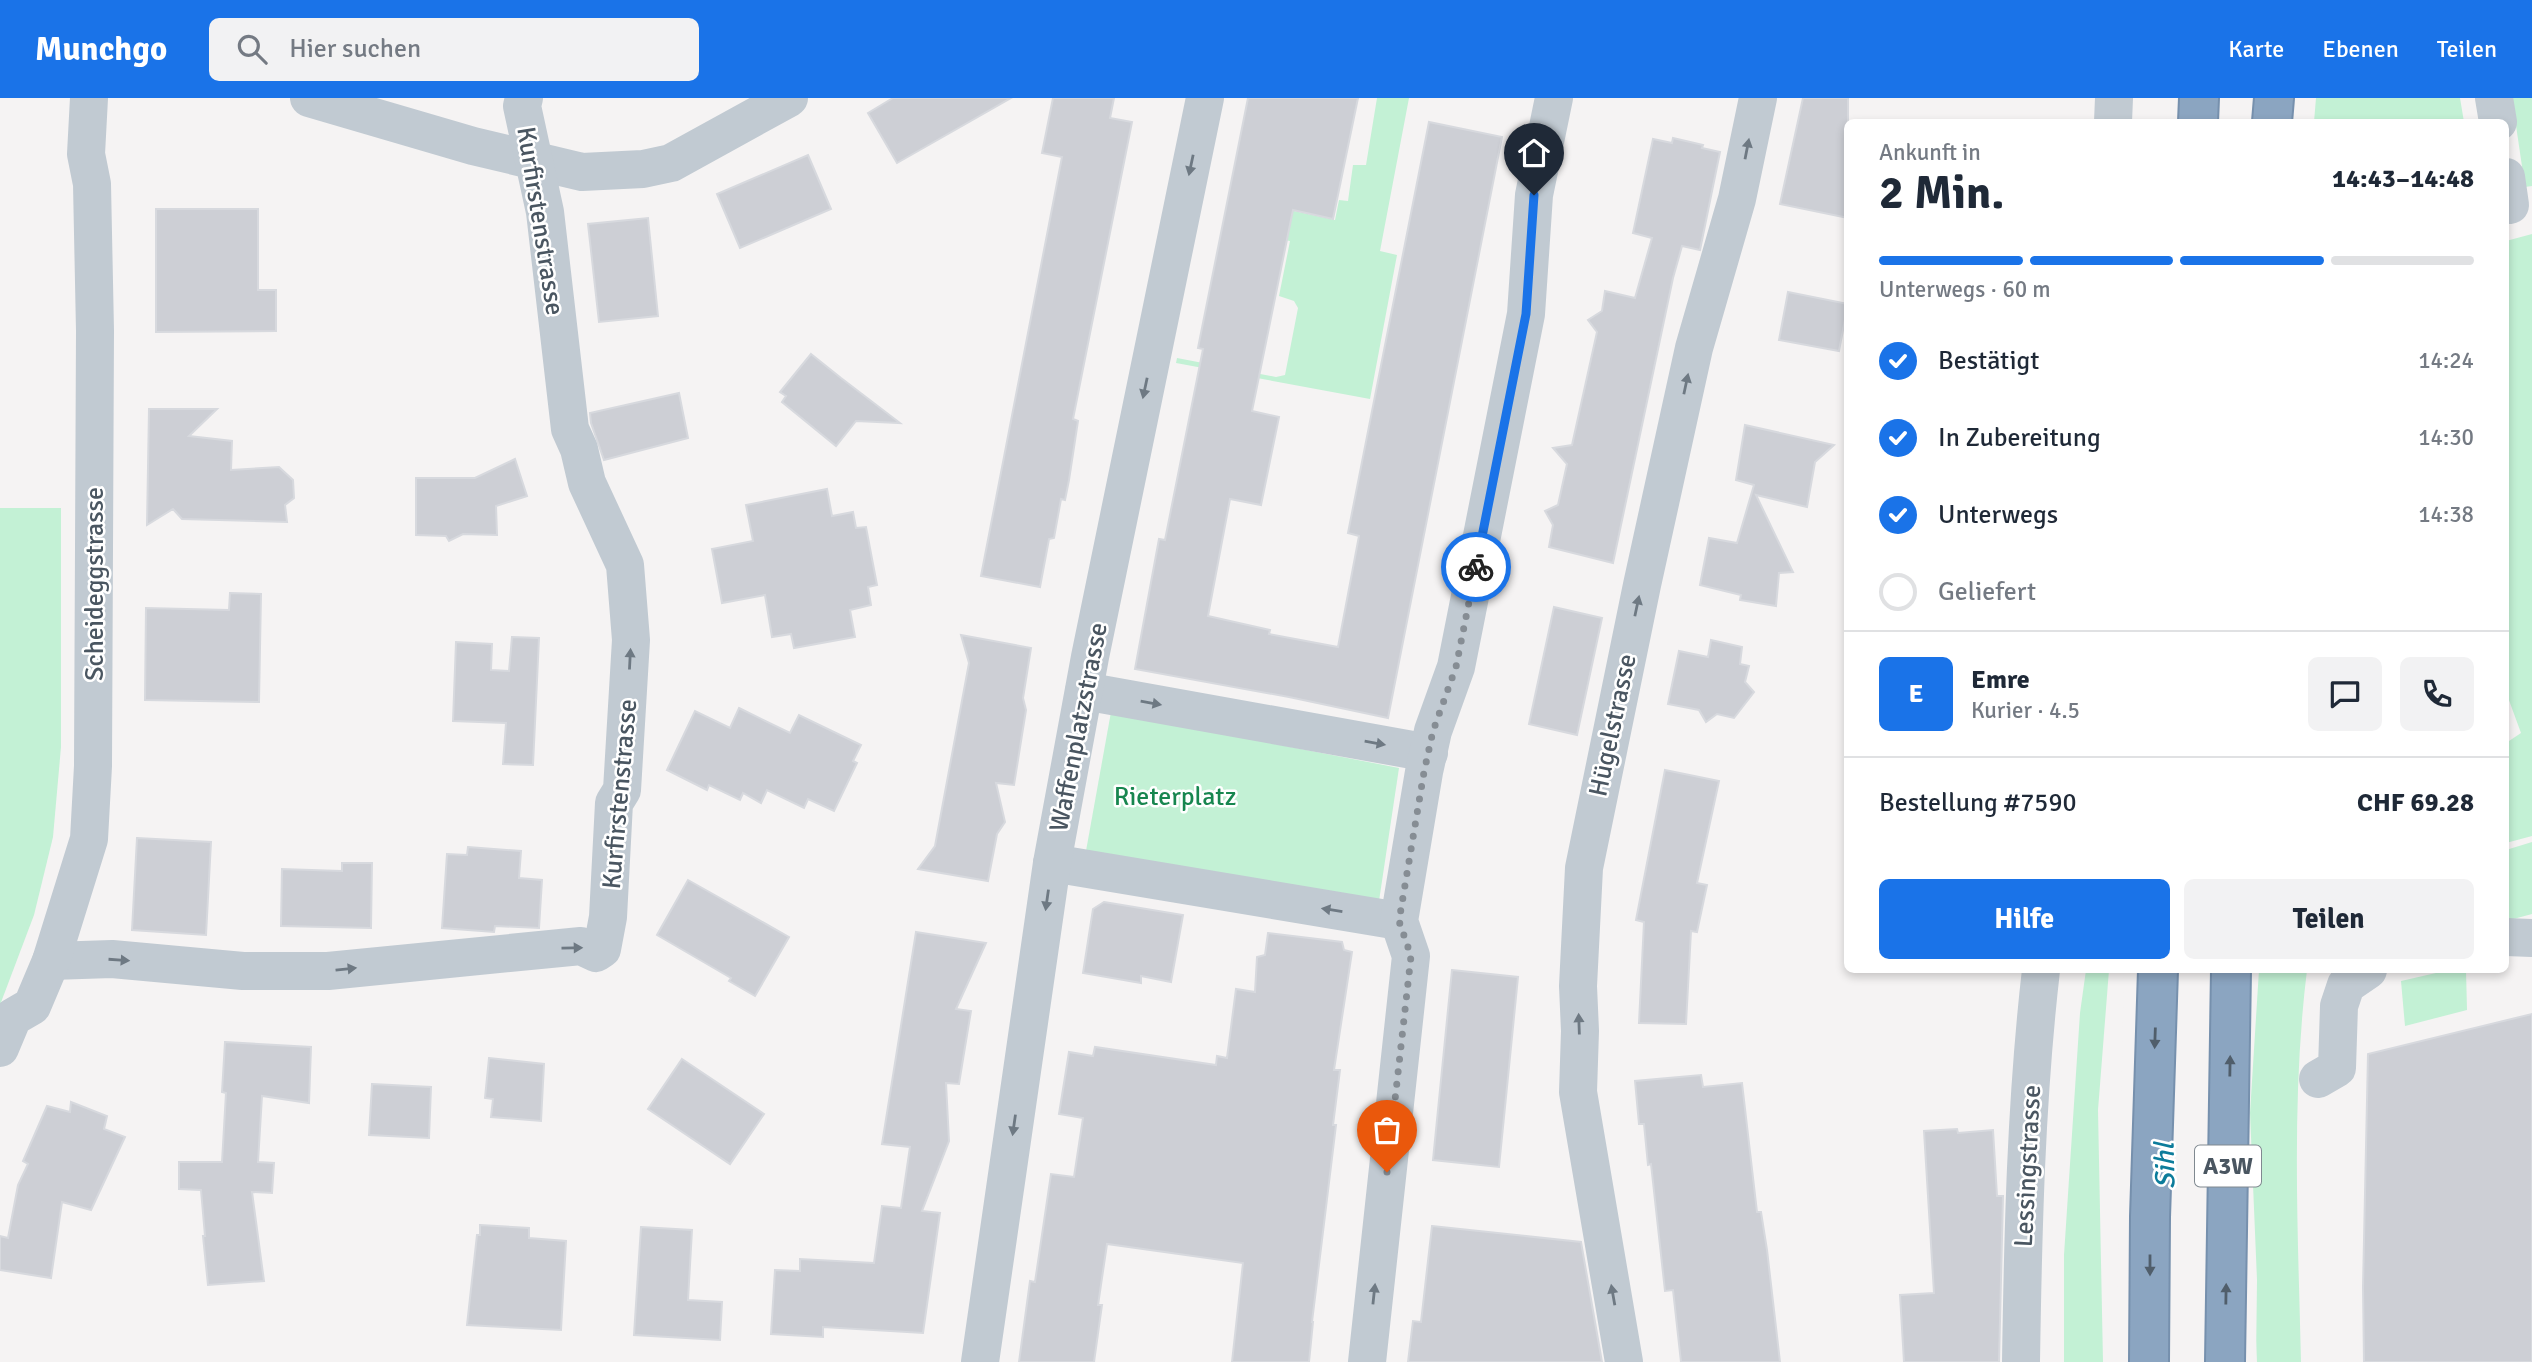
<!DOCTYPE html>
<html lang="de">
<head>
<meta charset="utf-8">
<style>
	body { margin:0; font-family:Signika,sans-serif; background:#f2f2f3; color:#1f2937; height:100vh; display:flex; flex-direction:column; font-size:26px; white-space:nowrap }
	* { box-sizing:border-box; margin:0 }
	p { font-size:23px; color:#747a83 }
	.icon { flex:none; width:38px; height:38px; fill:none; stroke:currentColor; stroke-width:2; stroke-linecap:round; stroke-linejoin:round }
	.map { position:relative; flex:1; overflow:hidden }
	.panel { position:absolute; left:1844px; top:21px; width:665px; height:854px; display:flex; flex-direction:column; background:#fff; border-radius:10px; box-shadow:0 4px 10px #0003 }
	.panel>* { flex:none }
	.pin { position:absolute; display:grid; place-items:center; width:60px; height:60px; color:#fff; margin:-72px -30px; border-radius:50% 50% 50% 0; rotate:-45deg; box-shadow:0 0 7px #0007 }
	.pin .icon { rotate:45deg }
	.courier { position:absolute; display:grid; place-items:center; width:70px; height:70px; margin:-35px; border:5px solid #1a73e8; border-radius:50%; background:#fff; color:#222; box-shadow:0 2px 9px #0007 }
	.headline em { font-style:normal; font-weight:800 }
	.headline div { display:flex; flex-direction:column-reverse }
	.headline { display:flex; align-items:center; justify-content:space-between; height:119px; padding:0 35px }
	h1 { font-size:46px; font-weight:800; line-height:52px }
	.bar { display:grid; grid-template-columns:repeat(4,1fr); gap:10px 7px; align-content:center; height:84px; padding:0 35px }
	.bar i { height:9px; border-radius:5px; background:#e0e1e3 }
	.bar .current { background:#1a73e8 }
	.bar p { grid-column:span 4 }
	.line { display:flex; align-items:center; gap:18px; padding:0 35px; border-top:2px solid #e0e1e3 }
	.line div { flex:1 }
	.round { display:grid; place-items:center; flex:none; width:74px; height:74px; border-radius:10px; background:#f2f2f3 }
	ol { padding:0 35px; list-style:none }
	li { display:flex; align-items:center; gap:21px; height:77px }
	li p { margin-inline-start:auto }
	li .icon { padding:7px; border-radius:50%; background:#1a73e8; color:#fff; stroke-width:4 }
	li:last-child { color:#747a83 }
	li i { width:38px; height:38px; border:4px solid #e0e1e3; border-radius:50% }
	.cta { display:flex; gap:14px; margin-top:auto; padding:14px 35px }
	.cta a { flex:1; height:80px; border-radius:10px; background:#1a73e8; color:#fff; font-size:28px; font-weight:800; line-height:80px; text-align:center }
	.cta a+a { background:#f2f2f3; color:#1f2937 }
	header { display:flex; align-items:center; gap:42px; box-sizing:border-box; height:98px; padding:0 35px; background:#1a73e8; color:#fff }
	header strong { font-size:33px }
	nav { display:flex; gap:38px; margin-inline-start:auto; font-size:24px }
	.search { width:490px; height:63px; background:#f2f2f3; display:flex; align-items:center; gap:18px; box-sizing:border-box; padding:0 24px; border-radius:10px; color:#747a83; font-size:26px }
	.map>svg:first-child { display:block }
	.green { fill:#c3f1d5 }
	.pier { fill:#f5f3f3 }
	.building { fill:#cdcfd5; stroke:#d7d9de; stroke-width:2 }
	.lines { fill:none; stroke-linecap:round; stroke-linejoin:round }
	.highway-casing { stroke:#7690ad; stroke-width:42 }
	.minor { stroke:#c1cad2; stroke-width:38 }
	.highway { stroke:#8ba5c1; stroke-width:38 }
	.oneway { fill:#6e7983 }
	.oneway2 { fill:#505e6b }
	.done { stroke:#868d94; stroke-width:7; stroke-dasharray:0 12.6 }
	.route { stroke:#1a73e8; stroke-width:9 }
	.labels { text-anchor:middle; stroke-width:5; stroke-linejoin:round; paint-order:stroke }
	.shield { fill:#fff; stroke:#808990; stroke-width:2 }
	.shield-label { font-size:24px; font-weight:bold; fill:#4a5661 }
	.street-label { font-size:26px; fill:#4a5661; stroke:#fff }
	.park-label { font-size:26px; fill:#17864f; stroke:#fff }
	.water-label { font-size:28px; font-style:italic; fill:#0c7c9b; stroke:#fff }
</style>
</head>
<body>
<header>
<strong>Munchgo</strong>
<div class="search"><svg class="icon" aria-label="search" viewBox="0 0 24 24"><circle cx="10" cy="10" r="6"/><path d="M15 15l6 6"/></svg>Hier suchen</div>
<nav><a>Karte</a><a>Ebenen</a><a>Teilen</a></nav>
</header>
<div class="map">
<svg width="2532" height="1264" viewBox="0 0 2532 1264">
	<rect width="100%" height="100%" fill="#f5f3f3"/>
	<!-- green -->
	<g class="green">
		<polygon points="1377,0 1409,0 1380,153 1397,157 1370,301 1176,265 1177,260 1276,279 1285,277 1298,210 1294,203 1279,198 1290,143 1243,134 1248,103 1335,122 1339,102 1348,103 1353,67 1366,67"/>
		<polygon points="2316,0 2460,0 2464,24 2314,24"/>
		<polygon points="2512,0 2532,0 2532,88 2525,89"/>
		<polygon points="2532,136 2532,738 2506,745 2506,645 2521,635 2506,594 2506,143"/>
		<polygon points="0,410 61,410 61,649 53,739 34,817 0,907"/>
		<polygon points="1111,614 1399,670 1379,803 1086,753"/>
		<polygon points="2532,744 2532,816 2506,823 2506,752"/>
		<polygon points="2086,872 2109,872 2098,1012 2103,1264 2064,1264 2064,1157 2080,915"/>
		<path d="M2256,872H2307C2291,1001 2298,1134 2301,1264H2257L2246,1015Z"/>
		<polygon points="2449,872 2466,872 2467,912 2405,928 2401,883"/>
	</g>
	<!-- pier -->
	<g class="pier">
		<polygon points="2167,0 2309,0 2308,24 2166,24"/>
		<polygon points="2124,872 2259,872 2250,1015 2257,1182 2256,1264 2116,1264"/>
	</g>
	<!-- building -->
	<g class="building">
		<polygon points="893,0 1011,0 897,65 868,15"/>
		<polygon points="1053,0 1114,0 1110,20 1132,24 1073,321 1078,323 1069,382 1065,402 1061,401 1054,440 1049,441 1040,489 981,478 1062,59 1042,55"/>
		<polygon points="1248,0 1358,0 1333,121 1293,112 1252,313 1279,319 1261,407 1230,401 1208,518 1270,532 1269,536 1338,549 1359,438 1348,435 1429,24 1502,39 1388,620 1289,599 1135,571 1159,441 1165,442 1203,251 1198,250"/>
		<polygon points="1803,0 1848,0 1848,120 1780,106"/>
		<polygon points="1673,40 1703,47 1702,50 1720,54 1700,152 1682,148 1673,180 1613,465 1549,449 1553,427 1545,413 1558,407 1567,366 1553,350 1572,347 1597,234 1588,222 1602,213 1605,193 1635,200 1652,140 1633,135 1653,41 1672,45"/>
		<polygon points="808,57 831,111 740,150 717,96"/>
		<polygon points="156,111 258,111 258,192 276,192 276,233 156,234"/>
		<polygon points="648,120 658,218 599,224 588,126"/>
		<polygon points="1788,194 1848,206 1839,253 1779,242"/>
		<polygon points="811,256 841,280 900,325 856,323 836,348 782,304 786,298 780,294"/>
		<polygon points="679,295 688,340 604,362 591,325 590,315"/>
		<polygon points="149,311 217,311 189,338 232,343 231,372 279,369 293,382 294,400 285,407 287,424 182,421 173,411 147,427"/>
		<polygon points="1745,327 1834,347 1815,364 1807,409 1756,397 1793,474 1779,475 1776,508 1740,502 1741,497 1700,487 1709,440 1737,445 1754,387 1736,382"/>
		<polygon points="515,361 527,398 496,408 497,437 463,436 449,443 446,438 416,437 416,380 475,380"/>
		<polygon points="827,391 832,418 853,414 856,430 866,429 877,487 868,489 871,507 850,512 855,539 794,550 791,536 772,539 765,497 722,505 712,451 753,443 746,407"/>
		<polygon points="230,495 261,496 259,604 145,602 146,510 229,512"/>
		<polygon points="1554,509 1602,520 1577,637 1529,626"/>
		<polygon points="961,537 1031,550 1023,600 1026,612 1014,687 996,685 1005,724 997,736 988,783 918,771 935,748 969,565"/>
		<polygon points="512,539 539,540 533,667 503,666 506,625 453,623 456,544 492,546 491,572 509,573"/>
		<polygon points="1711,542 1742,549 1740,566 1749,568 1745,584 1754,594 1734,620 1717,616 1706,624 1699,612 1668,606 1679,553 1708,559"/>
		<polygon points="739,610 790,635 799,617 861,647 853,663 857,665 834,713 808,701 804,710 767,692 761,705 743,695 740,702 709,687 707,692 667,672 695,613 730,630"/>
		<polygon points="1665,672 1719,683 1697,785 1707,787 1697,834 1691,833 1686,926 1639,925 1644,824 1636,822"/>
		<polygon points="137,740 211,744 206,837 132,832"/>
		<polygon points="468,749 521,753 519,780 542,782 539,830 495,828 494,834 442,830 447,756 467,757"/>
		<polygon points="342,765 372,765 371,830 281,828 282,771 342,773"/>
		<polygon points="688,782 789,839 755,898 729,883 731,880 657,837"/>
		<polygon points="1104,804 1183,817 1171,884 1141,878 1141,885 1083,875 1093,811"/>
		<polygon points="916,834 986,845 956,911 971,913 965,949 959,986 946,985 949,1043 922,1113 940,1115 923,1235 823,1229 823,1239 771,1236 775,1172 800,1173 800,1161 874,1165 882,1108 901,1110 910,1049 882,1046"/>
		<polygon points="1268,835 1342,844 1344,852 1352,854 1334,972 1340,972 1333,1027 1336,1027 1312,1224 1313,1224 1309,1264 1232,1264 1243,1165 1107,1146 1098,1207 1102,1207 1094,1264 1019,1264 1030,1183 1035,1184 1051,1076 1074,1079 1083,1020 1059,1016 1069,954 1093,958 1095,949 1216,967 1217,958 1227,960 1236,891 1255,894 1257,859 1265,857"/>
		<polygon points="1452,872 1518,879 1499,1069 1433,1062"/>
		<polygon points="2532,916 2532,1264 2364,1264 2363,1189 2368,956"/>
		<polygon points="225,944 311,949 309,1005 262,998 258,1064 274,1065 272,1095 252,1094 264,1183 208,1187 203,1138 205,1138 201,1092 179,1091 179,1064 222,1064 226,995 222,994"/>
		<polygon points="489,960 544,966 541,1023 491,1019 493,1001 485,1000"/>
		<polygon points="682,961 764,1016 730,1066 648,1011"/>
		<polygon points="1701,977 1703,989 1742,985 1757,1114 1761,1114 1767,1152 1780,1264 1681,1264 1673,1192 1665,1193 1651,1066 1648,1067 1644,1026 1639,1026 1635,983"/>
		<polygon points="372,986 431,989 429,1040 369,1037"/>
		<polygon points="71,1004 107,1018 104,1031 125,1039 91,1112 62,1104 51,1180 0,1172 0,1138 8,1140 18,1087 28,1066 23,1063 47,1008 70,1014"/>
		<polygon points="1957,1031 1958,1035 1993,1032 1997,1098 2003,1098 1999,1264 1904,1264 1900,1197 1934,1195 1924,1033"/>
		<polygon points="480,1127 529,1130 529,1140 566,1143 561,1232 467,1227 477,1137 480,1137"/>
		<polygon points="1432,1128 1581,1144 1602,1264 1408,1264 1413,1223 1421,1224"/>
		<polygon points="641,1129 692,1132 688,1202 722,1204 720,1242 634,1237"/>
	</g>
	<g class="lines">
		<defs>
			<g id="highway">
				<polyline points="2198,24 2199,0"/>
				<polyline points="2272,24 2274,0"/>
				<polyline points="2149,1264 2150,1119 2158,872"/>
				<polyline points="2225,1264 2231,872"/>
			</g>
		</defs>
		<!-- highway casing -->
		<use href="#highway" class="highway-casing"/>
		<!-- minor -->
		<g class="minor">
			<polyline points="309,0 473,48 582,74 643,71 671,65 789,0"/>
			<polyline points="2494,0 2498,24"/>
			<polyline points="2113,24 2114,0"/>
			<polyline points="2506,79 2510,107"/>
			<polyline points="1084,593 1429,655"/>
			<polyline points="1052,765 1399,823"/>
			<polyline points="2506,839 2532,840"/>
			<polyline points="51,863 112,861 243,873 328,873 581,848 596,855 602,851 608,819 614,705 622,692 631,542 625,467 587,385 579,351 570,331 545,114 522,8 524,0"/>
			<polyline points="0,950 13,919 32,908 51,863 89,741 93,668 95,233 92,86 86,56 89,0"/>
			<polyline points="2318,981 2337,970 2339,908 2346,887 2368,872"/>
			<polyline points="980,1264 1052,765 1090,559 1205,0"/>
			<polyline points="1367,1264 1411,858 1399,823 1424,674 1433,633 1456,569 1526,216 1534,97 1554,0"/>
			<polyline points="1624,1264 1578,994 1580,933 1578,888 1584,770 1642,487 1694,250 1737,101 1758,0"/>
			<path d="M2021,1264C2023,1133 2026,1002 2041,872"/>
		</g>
		<!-- highway -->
		<use href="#highway" class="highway"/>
	</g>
	<!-- one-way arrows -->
	<defs><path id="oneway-solid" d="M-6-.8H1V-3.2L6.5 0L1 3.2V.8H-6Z" transform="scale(1.75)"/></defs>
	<g class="oneway">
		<use href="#oneway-solid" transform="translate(1747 51) rotate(-79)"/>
		<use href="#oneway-solid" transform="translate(1191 67) rotate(102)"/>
		<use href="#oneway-solid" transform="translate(1686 286) rotate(-78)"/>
		<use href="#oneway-solid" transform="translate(1145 290) rotate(102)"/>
		<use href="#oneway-solid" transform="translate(1637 508) rotate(-78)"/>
		<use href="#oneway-solid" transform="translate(630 561) rotate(-87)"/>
		<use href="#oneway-solid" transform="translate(1151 605) rotate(10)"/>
		<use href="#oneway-solid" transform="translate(1375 645) rotate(10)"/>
		<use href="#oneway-solid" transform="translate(1047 802) rotate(98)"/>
		<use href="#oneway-solid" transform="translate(1332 812) rotate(-171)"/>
		<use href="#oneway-solid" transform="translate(572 850) rotate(-1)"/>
		<use href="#oneway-solid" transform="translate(119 862) rotate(4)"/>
		<use href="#oneway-solid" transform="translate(346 871) rotate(-6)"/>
		<use href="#oneway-solid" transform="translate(1579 926) rotate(-92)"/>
		<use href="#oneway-solid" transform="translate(1014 1027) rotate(98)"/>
		<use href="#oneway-solid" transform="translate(1374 1196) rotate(-84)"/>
		<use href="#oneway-solid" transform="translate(1613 1197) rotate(-100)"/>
	</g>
	<g class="oneway2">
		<use href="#oneway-solid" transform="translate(2155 940) rotate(92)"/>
		<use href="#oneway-solid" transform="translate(2230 968) rotate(-89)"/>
		<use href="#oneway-solid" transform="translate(2150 1167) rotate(90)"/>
		<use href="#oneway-solid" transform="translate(2226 1196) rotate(-89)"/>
	</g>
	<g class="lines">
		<!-- done -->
		<polyline class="done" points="1387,1074 1411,858 1399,823 1424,674 1433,633 1456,569 1476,469"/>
		<!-- route -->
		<polyline class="route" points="1476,469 1526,216 1534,97"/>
	</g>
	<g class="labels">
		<!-- shield labels -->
		<rect class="shield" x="2195" y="1047.5" width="66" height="41" rx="5"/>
		<g class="shield-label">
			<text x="2228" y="1076">A3W</text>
		</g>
		<!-- street labels -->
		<g class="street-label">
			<text transform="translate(541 123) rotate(81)" y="9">Kurfirstenstrasse</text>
			<text transform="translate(94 486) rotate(-90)" y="9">Scheideggstrasse</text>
			<text transform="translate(1612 627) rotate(-78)" y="9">Hügelstrasse</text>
			<text transform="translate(1078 629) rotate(-79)" y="9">Waffenplatzstrasse</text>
			<text transform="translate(619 696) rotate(-85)" y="9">Kurfirstenstrasse</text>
			<text transform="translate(2027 1068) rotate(-87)" y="9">Lessingstrasse</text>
		</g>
		<!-- park labels -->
		<g class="park-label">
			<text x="1175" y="707">Rieterplatz</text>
		</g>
		<!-- water labels -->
		<g class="water-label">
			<text transform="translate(2164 1068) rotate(-91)" y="10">Sihl</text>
		</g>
	</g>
</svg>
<div class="pin" style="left:1387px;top:1074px;background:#ea580c"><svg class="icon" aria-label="bag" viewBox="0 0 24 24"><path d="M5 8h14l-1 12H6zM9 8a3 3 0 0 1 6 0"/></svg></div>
<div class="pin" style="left:1534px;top:97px;background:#1f2937"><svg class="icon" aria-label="home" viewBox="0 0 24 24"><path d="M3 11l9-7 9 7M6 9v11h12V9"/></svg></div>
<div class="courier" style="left:1476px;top:469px"><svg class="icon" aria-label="bike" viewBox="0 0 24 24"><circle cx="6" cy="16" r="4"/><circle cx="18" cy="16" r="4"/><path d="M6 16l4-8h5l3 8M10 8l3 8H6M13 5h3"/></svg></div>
<section class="panel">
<div class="headline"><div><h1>2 Min.</h1><p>Ankunft in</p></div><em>14:43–14:48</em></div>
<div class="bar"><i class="current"></i><i class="current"></i><i class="current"></i><i></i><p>Unterwegs · 60 m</p></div>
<ol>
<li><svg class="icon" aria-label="check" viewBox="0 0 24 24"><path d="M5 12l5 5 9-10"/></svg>Bestätigt<p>14:24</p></li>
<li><svg class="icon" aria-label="check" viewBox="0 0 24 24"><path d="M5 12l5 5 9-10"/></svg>In Zubereitung<p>14:30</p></li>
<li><svg class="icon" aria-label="check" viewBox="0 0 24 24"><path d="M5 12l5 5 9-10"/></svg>Unterwegs<p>14:38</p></li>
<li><i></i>Geliefert</li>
</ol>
<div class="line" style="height:126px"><b class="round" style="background:#1a73e8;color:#fff">E</b><div><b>Emre</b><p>Kurier · 4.5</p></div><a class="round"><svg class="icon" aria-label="chat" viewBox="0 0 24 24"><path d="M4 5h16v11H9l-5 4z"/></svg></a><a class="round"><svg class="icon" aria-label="phone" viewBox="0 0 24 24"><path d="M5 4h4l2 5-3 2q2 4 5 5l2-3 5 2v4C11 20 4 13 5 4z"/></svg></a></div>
<div class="line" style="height:91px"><div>Bestellung #7590</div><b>CHF 69.28</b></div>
<div class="cta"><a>Hilfe</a><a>Teilen</a></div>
</section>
</div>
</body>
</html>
